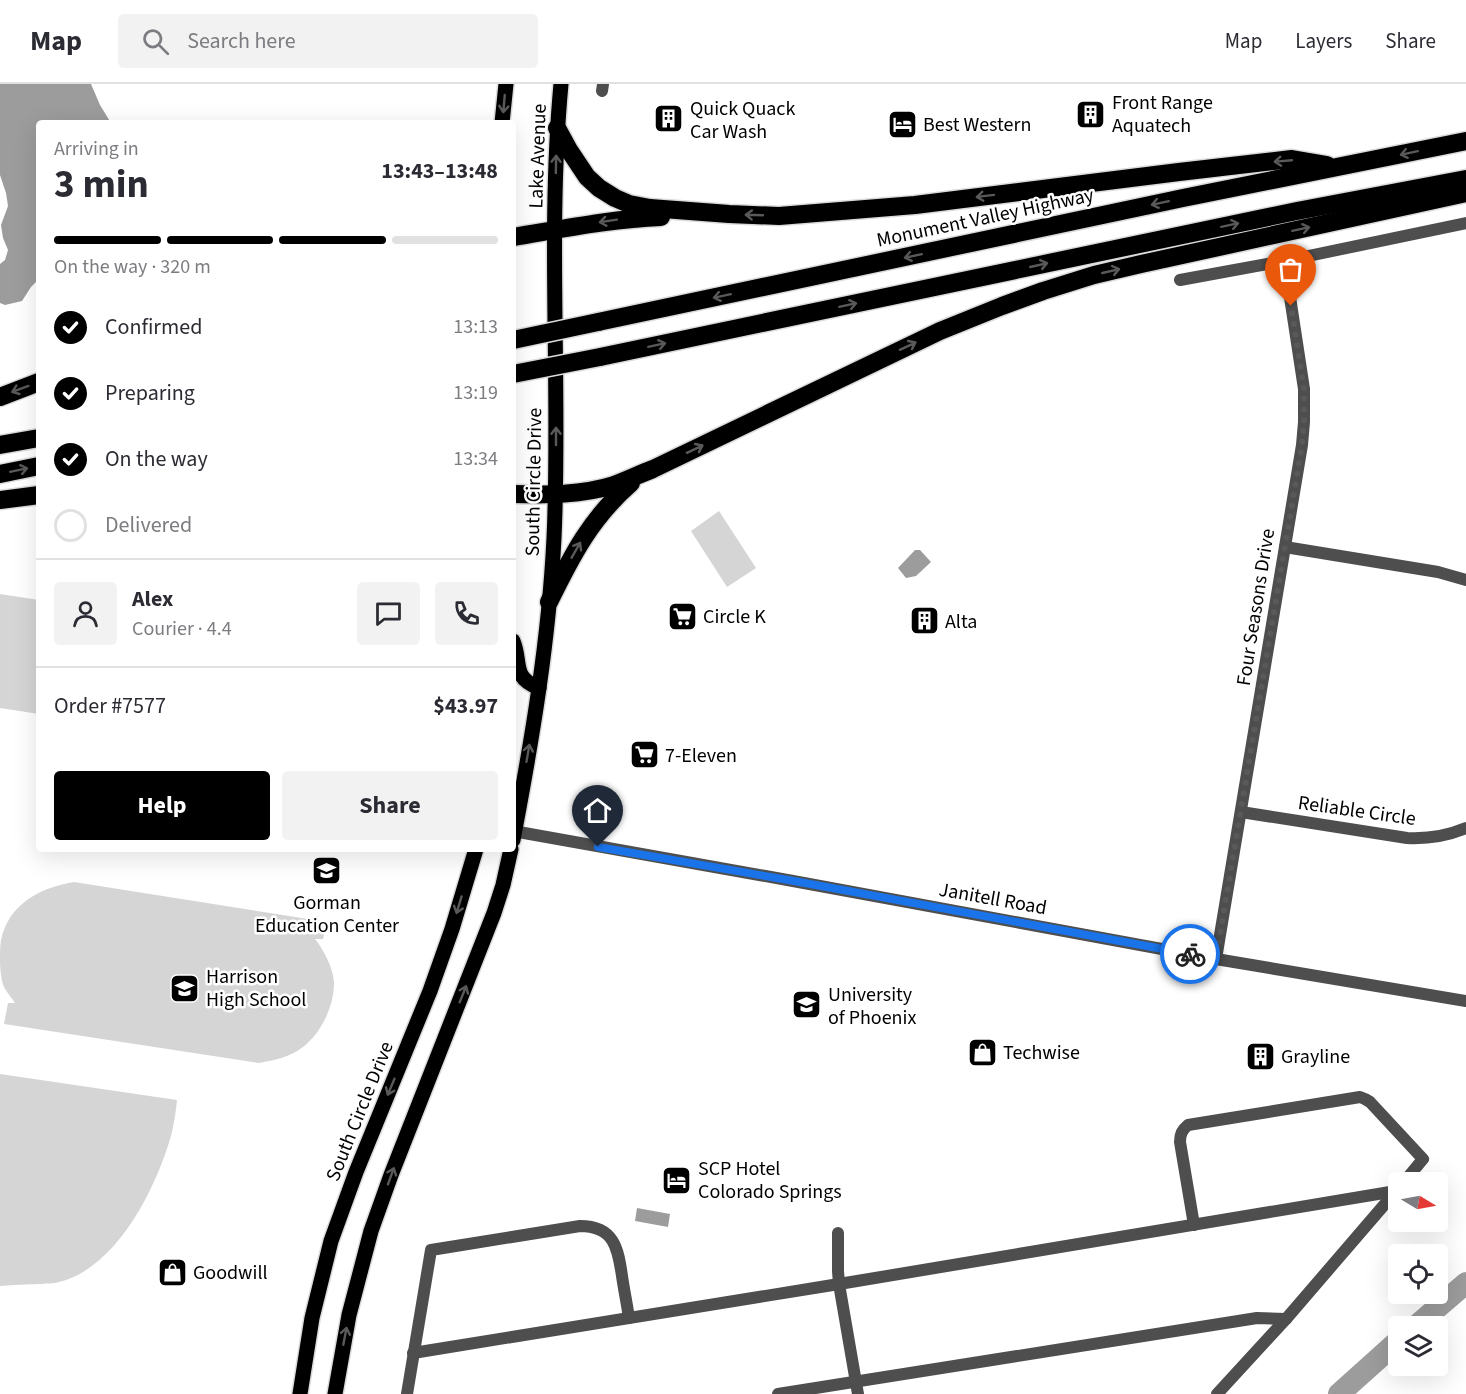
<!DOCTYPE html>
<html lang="en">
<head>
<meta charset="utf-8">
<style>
	body { margin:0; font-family:"Source Sans 3",sans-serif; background:#f2f2f3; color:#2b2b33; height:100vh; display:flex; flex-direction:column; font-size:22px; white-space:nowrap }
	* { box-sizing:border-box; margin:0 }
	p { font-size:20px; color:#7c7c81 }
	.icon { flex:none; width:33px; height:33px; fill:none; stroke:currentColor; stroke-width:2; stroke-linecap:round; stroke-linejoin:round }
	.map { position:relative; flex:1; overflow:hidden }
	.details { position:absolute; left:36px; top:36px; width:480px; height:732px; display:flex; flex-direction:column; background:#fff; border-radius:6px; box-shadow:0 6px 24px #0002 }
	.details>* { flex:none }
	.needle { width:39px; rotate:100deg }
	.tools { position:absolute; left:1388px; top:1088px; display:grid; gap:12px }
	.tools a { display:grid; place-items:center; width:60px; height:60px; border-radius:6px; background:#fff; box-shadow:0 6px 24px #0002; font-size:30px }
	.pin { position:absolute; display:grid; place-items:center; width:51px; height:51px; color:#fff; margin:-62px -26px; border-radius:50% 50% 50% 0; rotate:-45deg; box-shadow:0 0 6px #0007 }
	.pin .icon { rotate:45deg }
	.courier { position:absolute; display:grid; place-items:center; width:60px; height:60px; margin:-30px; border:4px solid #1a73e8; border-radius:50%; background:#fff; color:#222; box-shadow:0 2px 8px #0007 }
	.head em { font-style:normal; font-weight:700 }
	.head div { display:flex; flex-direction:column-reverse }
	.head { display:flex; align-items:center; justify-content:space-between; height:102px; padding:0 18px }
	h1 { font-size:39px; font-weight:700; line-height:45px }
	.bar { display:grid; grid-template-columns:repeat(4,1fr); gap:9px 6px; align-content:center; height:72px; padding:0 18px }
	.bar i { height:8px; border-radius:4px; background:#e1e1e2 }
	.bar .current { background:#000 }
	.bar p { grid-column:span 4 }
	.line { display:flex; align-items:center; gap:15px; padding:0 18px; border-top:2px solid #e1e1e2 }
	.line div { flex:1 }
	.round { display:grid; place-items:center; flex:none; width:63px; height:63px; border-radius:6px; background:#f2f2f3 }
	ol { padding:0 18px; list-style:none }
	li { display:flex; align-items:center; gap:18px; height:66px }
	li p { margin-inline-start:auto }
	li .icon { padding:6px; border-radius:50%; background:#000; color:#fff; stroke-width:4 }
	li:last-child { color:#7c7c81 }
	li i { width:33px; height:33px; border:3px solid #e1e1e2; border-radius:50% }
	.cta { display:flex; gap:12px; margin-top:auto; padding:12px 18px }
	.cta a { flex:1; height:69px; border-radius:6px; background:#000; color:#fff; font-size:24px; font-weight:700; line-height:69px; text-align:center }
	.cta a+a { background:#f2f2f3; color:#2b2b33 }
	header { display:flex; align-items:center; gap:36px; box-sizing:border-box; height:84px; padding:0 30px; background:#fff; border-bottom:2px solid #e1e1e2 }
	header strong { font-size:28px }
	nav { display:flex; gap:33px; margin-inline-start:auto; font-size:21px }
	.search { width:420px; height:54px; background:#f2f2f3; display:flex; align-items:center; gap:15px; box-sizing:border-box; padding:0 21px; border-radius:6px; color:#7c7c81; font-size:22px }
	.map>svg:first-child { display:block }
	.green { fill:#d5d5d5 }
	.water { fill:#9c9c9c }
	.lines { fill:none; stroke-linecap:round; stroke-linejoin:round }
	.river { stroke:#9c9c9c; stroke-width:22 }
	.primary-casing { stroke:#dbdbdb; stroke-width:18 }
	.motorway-casing { stroke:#dbdbdb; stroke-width:21 }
	.minor { stroke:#4e4e4e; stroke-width:12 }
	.tertiary { stroke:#4e4e4e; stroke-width:12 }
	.primary { stroke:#000; stroke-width:15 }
	.motorway { stroke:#000; stroke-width:18 }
	.motorway-bridge-casing { stroke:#dbdbdb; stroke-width:21; stroke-linecap:butt }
	.motorway-bridge { stroke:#000; stroke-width:18 }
	.oneway { stroke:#595959 }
	.done { stroke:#595959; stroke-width:6; stroke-dasharray:0 10.8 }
	.route { stroke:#1a73e8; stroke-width:8 }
	.labels { text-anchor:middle; stroke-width:5; stroke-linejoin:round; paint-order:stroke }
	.poi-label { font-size:20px; fill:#000; stroke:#fff; text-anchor:start }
	.street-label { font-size:20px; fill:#000; stroke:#fff }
</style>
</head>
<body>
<header>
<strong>Map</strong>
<div class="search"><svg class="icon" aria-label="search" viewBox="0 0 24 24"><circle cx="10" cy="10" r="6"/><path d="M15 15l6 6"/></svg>Search here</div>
<nav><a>Map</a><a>Layers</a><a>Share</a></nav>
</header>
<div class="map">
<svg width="1466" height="1310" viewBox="0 0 1466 1310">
	<rect width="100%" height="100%" fill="#fff"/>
	<!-- green -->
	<g class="green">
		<polygon points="719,427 756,484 727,503 691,447"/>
		<polygon points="0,510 39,516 39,630 0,624"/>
		<path d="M74,798L327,838L323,855H315C324,866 335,887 334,902C333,924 321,949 303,963C290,973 275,976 259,979L4,940L8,919H15C12,914 7,909 4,903C1,896 0,884 0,875C0,869 0,862 1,856C9,820 39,804 74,798Z"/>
		<path d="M0,990L177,1016C176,1027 174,1040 171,1052C156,1104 117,1184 59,1198C54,1200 47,1199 41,1200C27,1200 14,1201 0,1202Z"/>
	</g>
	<!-- water -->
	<g class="water">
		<polygon points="0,0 91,0 100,21 111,39 39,39 39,195 31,203 22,217 5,221 0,219 0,180 5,176 8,166 3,154 1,141 8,122 6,109 0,91"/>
		<polygon points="915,466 920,466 931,478 916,492 906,494 898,484"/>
		<polygon points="637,1124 670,1130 668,1143 635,1137"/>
	</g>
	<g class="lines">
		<!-- river -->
		<g class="river">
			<polyline points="1416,1242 1466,1199"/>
			<polyline points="1339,1310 1398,1257"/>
		</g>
		<defs>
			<g id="primary">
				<polyline points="502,39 506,0"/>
				<path d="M513,557C522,579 511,593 539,604"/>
				<path d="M513,756C532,656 549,556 554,454C561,303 547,151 561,0"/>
				<polyline points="300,1310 312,1234 331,1157 356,1088 430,907 452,845 476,765"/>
				<polyline points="335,1310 349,1231 371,1147 391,1091 494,829 503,801 511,765"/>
			</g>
			<g id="motorway">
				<polyline points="557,44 569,66 587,93 599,104 615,114 629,120 650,124 729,130 779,132 915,121 1179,88 1292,75 1327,81"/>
				<path d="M513,153C562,145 611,135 661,133"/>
				<polyline points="598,238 1183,114 1466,57"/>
				<polyline points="600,273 1297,127 1466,95"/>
				<polyline points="0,313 39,298"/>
				<polyline points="0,361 39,354"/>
				<polyline points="0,390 39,382"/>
				<path d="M513,410C547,411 582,411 614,401C627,396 640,390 653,385L940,247L1002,222L1043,207L1094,191L1141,180L1466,109"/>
				<polyline points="0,416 39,411"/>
				<path d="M549,518C572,471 591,434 631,399"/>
			</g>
		</defs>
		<!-- primary casing -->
		<use href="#primary" class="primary-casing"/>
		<!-- motorway casing -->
		<use href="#motorway" class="motorway-casing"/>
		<!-- minor -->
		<g class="minor">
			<polyline points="602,7 603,0"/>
			<polyline points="1180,196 1289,176 1466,139"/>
			<polyline points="1285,463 1438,488 1466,496"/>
			<path d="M1241,728L1407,754C1428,755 1447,752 1466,744"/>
			<polyline points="1216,875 1302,361 1304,338 1304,305 1288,200 1289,176"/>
			<path d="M1194,1141L1180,1058C1180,1050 1182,1046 1188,1041L1360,1013L1365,1015L1370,1018L1423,1075L1404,1098"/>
			<polyline points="838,1149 838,1187 839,1200 858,1310"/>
			<polyline points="413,1269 839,1200 1396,1107"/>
			<path d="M407,1310L431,1166L580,1142C614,1142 618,1164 622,1192C624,1206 627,1220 629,1234"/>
			<polyline points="778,1310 1257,1234 1286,1235"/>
			<polyline points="1217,1310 1286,1235 1397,1106"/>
		</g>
		<!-- tertiary -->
		<polyline class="tertiary" points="513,747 793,797 1216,875 1466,917"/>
		<!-- primary -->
		<use href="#primary" class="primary"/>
		<!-- motorway -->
		<use href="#motorway" class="motorway"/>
		<defs>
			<g id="motorway-bridge">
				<polyline points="513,256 598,238"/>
				<polyline points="513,290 600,273"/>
			</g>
		</defs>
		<!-- motorway-bridge casing -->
		<use href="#motorway-bridge" class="motorway-bridge-casing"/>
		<!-- motorway-bridge -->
		<use href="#motorway-bridge" class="motorway-bridge"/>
	</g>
	<!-- one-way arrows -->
	<defs><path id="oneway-shaft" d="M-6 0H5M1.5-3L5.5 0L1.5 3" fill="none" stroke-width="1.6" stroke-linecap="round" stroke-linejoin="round" transform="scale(1.5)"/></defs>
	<g class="oneway">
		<use href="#oneway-shaft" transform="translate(504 20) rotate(95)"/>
		<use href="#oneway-shaft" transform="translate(1409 69) rotate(168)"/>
		<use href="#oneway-shaft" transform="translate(1283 77) rotate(175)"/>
		<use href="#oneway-shaft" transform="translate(556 80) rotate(-89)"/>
		<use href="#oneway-shaft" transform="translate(985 112) rotate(173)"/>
		<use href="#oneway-shaft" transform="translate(1160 119) rotate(168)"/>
		<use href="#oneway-shaft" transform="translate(754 131) rotate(-178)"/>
		<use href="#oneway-shaft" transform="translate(608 137) rotate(171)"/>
		<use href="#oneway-shaft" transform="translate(1230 141) rotate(-12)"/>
		<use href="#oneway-shaft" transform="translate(1301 145) rotate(-12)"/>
		<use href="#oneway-shaft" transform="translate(913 172) rotate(168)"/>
		<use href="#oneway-shaft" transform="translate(1039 181) rotate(-13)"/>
		<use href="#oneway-shaft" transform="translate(1111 187) rotate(-13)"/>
		<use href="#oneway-shaft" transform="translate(722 212) rotate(168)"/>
		<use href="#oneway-shaft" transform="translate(848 221) rotate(-12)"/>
		<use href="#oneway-shaft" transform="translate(657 261) rotate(-12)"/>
		<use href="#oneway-shaft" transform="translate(908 262) rotate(-25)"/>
		<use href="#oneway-shaft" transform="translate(20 305) rotate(160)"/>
		<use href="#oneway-shaft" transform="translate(556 352) rotate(-90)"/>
		<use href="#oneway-shaft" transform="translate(695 365) rotate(-25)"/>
		<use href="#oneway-shaft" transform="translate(19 386) rotate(-12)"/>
		<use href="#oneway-shaft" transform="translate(576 466) rotate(-60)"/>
		<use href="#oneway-shaft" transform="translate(528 669) rotate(-80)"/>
		<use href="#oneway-shaft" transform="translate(459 821) rotate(107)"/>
		<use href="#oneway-shaft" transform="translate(463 910) rotate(-68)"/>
		<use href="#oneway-shaft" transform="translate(391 1003) rotate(113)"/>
		<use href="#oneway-shaft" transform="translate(391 1092) rotate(-70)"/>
		<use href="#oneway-shaft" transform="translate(345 1252) rotate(-79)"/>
	</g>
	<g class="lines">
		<!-- done -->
		<polyline class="done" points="1190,870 1216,875 1302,361 1304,338 1304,305 1291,222"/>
		<!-- route -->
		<polyline class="route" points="598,763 794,797 1190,870"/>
	</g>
	<!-- icons -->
	<defs>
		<symbol id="building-square" viewBox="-11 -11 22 22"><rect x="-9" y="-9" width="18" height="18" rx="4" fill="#000" stroke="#fff"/><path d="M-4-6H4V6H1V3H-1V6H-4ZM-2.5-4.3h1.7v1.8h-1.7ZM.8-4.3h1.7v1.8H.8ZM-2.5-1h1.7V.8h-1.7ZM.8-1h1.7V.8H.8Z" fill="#fff"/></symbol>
		<symbol id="hotel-square" viewBox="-11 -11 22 22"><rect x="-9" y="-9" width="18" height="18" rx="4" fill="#000" stroke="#fff"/><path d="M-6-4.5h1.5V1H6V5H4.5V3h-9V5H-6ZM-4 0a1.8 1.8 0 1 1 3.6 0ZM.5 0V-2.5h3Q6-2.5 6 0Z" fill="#fff"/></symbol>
		<symbol id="supermarket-square" viewBox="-11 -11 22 22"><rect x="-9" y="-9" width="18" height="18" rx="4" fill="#000" stroke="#fff"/><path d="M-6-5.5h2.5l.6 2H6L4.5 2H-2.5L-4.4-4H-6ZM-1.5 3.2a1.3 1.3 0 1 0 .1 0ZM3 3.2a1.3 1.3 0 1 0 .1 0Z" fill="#fff"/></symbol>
		<symbol id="school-square" viewBox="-11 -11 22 22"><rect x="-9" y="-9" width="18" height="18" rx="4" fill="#000" stroke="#fff"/><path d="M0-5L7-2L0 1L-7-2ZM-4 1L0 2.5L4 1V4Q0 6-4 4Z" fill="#fff"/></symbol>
		<symbol id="university-square" viewBox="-11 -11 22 22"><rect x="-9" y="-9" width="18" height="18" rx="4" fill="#000" stroke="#fff"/><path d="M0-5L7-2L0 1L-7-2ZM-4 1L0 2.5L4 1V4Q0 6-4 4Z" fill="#fff"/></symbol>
		<symbol id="shop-square" viewBox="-11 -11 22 22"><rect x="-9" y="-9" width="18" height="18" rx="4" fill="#000" stroke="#fff"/><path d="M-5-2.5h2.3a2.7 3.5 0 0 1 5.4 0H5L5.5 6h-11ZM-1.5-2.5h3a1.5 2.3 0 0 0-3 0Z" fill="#fff"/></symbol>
	</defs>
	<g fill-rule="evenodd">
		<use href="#building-square" x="1074" y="14" width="33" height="33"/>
		<use href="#building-square" x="652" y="18" width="33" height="33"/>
		<use href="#hotel-square" x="886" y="24" width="33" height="33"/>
		<use href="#supermarket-square" x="666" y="516" width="33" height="33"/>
		<use href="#building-square" x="908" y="520" width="33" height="33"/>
		<use href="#supermarket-square" x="628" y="654" width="33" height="33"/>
		<use href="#school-square" x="310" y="770" width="33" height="33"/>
		<use href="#school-square" x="168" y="888" width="33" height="33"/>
		<use href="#university-square" x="790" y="904" width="33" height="33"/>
		<use href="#shop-square" x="966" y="952" width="33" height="33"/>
		<use href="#building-square" x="1244" y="956" width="33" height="33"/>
		<use href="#hotel-square" x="660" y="1080" width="33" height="33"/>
		<use href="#shop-square" x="156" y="1172" width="33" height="33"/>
	</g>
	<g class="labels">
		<!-- poi labels -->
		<g class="poi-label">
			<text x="1112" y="25">Front Range<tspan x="1112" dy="23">Aquatech</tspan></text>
			<text x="690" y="31">Quick Quack<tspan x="690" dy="23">Car Wash</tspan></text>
			<text x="923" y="47">Best Western</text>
			<text x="703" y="539">Circle K</text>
			<text x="945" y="544">Alta</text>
			<text x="665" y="678">7-Eleven</text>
			<text x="327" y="825" text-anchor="middle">Gorman<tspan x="327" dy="23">Education Center</tspan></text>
			<text x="206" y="899">Harrison<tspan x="206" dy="23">High School</tspan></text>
			<text x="828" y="917">University<tspan x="828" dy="23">of Phoenix</tspan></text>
			<text x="1003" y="975">Techwise</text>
			<text x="1281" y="979">Grayline</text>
			<text x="698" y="1091">SCP Hotel<tspan x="698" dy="23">Colorado Springs</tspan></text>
			<text x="193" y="1195">Goodwill</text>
		</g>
		<!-- street labels -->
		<g class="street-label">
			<text transform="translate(537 72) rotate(-88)" y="7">Lake Avenue</text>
			<text transform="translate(985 133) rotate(-12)" y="7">Monument Valley Highway</text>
			<text transform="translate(533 398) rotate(-89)" y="7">South Circle Drive</text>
			<text transform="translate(1255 523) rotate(-81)" y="7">Four Seasons Drive</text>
			<text transform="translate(1357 726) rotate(8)" y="7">Reliable Circle</text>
			<text transform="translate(993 814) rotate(10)" y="7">Janitell Road</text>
			<text transform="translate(359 1027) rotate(-68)" y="7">South Circle Drive</text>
		</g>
	</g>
</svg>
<div class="tools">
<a><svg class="needle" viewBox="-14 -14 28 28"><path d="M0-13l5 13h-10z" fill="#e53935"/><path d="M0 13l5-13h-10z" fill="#7c7c81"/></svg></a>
<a><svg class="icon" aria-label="locate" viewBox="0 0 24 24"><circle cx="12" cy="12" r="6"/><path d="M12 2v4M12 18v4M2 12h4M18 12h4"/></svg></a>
<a><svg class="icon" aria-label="layers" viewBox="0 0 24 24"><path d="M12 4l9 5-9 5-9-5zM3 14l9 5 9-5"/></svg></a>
</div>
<div class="pin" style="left:1291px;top:222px;background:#ea580c"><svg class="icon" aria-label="bag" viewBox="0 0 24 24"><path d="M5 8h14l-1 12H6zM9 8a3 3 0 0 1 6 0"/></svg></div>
<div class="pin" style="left:598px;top:763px;background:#1f2937"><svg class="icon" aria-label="home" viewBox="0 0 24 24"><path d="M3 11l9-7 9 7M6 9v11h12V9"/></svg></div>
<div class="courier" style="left:1190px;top:870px"><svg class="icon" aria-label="bike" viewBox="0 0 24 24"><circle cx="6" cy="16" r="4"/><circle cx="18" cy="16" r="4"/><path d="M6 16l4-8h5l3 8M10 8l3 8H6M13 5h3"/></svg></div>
<section class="details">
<div class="head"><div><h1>3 min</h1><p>Arriving in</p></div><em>13:43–13:48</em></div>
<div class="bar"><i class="current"></i><i class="current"></i><i class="current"></i><i></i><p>On the way · 320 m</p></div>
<ol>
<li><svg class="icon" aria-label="check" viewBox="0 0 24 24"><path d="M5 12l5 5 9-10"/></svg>Confirmed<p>13:13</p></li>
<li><svg class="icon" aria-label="check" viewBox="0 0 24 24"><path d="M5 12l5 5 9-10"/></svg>Preparing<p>13:19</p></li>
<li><svg class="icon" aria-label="check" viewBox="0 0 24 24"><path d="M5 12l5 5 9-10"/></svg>On the way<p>13:34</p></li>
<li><i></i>Delivered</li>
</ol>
<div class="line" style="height:108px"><a class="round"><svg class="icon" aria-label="person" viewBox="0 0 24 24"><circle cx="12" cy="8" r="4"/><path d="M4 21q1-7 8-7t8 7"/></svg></a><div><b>Alex</b><p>Courier · 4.4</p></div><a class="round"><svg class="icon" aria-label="chat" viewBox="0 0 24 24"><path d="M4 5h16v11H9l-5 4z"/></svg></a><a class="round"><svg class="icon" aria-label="phone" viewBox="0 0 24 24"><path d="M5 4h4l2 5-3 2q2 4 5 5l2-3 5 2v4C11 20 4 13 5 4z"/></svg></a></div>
<div class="line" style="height:78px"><div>Order #7577</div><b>$43.97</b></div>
<div class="cta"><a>Help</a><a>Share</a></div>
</section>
</div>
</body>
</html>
